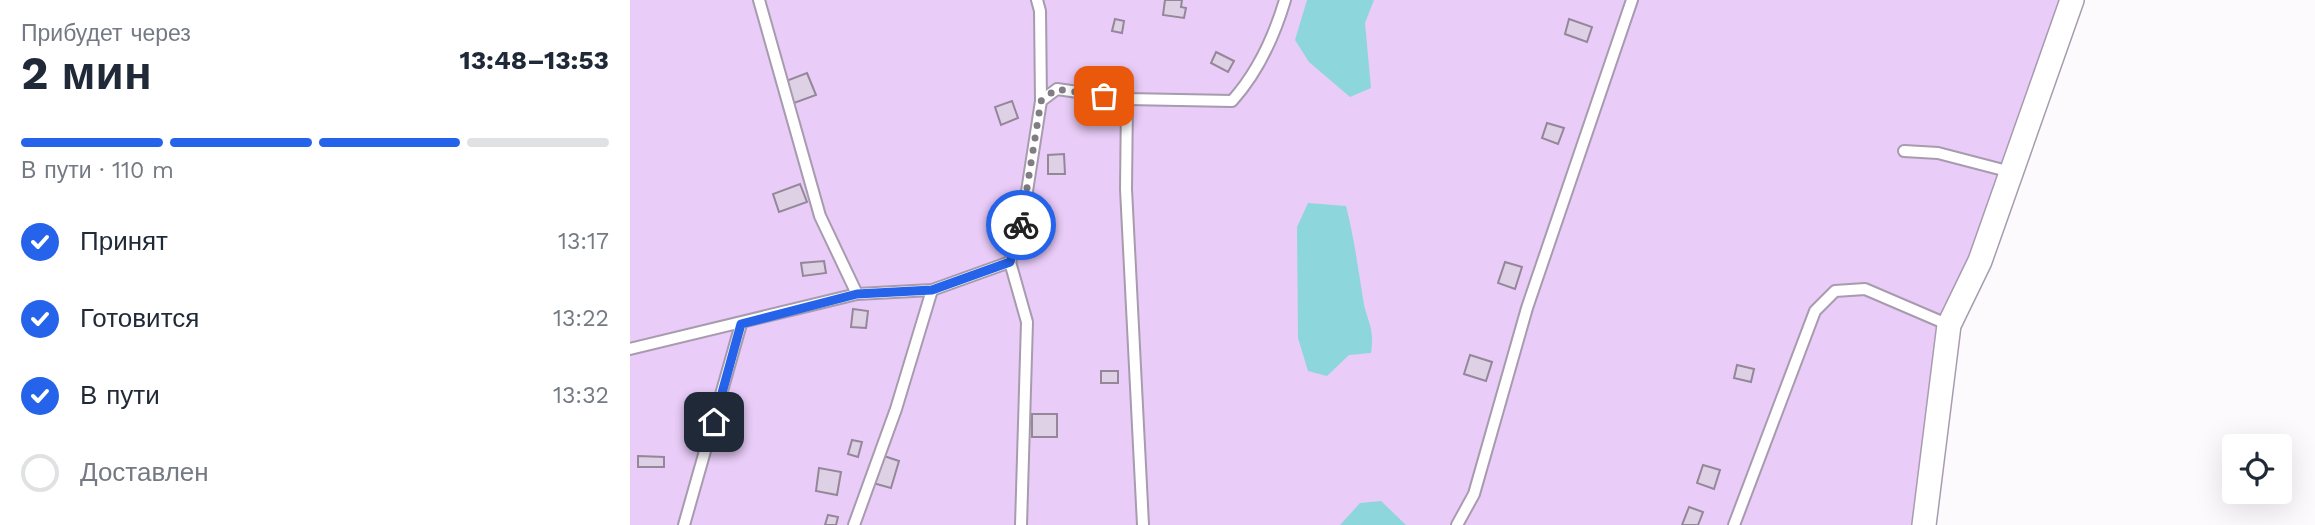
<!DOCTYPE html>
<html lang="ru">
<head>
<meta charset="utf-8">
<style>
	body { margin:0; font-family:"Work Sans",sans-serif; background:#f6f6f7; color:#1f2937; height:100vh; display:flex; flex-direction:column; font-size:26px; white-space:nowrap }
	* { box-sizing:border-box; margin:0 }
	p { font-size:23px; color:#747a83 }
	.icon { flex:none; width:38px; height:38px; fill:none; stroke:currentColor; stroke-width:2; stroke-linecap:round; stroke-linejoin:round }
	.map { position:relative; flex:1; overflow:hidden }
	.details { display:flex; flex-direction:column; background:#fff; width:630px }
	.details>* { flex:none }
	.fabs { position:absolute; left:1592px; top:434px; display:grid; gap:14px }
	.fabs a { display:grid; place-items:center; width:70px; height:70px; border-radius:7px; background:#fff; box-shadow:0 7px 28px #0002; font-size:35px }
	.pin { position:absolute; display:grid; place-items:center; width:60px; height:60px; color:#fff; margin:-30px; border-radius:14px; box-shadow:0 4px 10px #0006 }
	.courier { position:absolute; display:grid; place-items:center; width:70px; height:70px; margin:-35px; border:5px solid #2563eb; border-radius:50%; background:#fff; color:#222; box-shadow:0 2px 9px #0007 }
	.headline em { font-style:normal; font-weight:700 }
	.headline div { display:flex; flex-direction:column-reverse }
	.headline { display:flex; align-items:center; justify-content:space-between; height:119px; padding:0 21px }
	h1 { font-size:46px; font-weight:700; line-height:52px }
	.bar { display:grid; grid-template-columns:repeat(4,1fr); gap:10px 7px; align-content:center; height:84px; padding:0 21px }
	.bar i { height:9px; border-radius:5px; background:#e0e1e3 }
	.bar .on { background:#2563eb }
	.bar p { grid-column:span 4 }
	ol { padding:0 21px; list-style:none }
	li { display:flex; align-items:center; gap:21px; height:77px }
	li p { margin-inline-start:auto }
	li .icon { padding:7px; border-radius:50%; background:#2563eb; color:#fff; stroke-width:4 }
	li:last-child { color:#747a83 }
	li i { width:38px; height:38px; border:4px solid #e0e1e3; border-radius:50% }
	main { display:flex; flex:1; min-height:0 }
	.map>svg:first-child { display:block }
	.green { fill:#e9ccf8 }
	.water { fill:#8dd7dc }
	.building { fill:#ded1e5; stroke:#938799; stroke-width:2 }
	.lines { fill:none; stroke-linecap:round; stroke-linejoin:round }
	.service-casing { stroke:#a79bae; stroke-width:14 }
	.minor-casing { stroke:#a79bae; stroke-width:26 }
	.service { stroke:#fff; stroke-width:10 }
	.minor { stroke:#fff; stroke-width:23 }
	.done { stroke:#827d84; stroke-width:7; stroke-dasharray:0 12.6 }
	.route { stroke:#2563eb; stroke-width:9 }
</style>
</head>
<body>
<main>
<section class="details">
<div class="headline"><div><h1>2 мин</h1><p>Прибудет через</p></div><em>13:48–13:53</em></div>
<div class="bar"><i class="on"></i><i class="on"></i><i class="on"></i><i></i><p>В пути · 110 m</p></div>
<ol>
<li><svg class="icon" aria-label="check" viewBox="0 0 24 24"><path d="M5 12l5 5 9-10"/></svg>Принят<p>13:17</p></li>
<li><svg class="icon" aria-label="check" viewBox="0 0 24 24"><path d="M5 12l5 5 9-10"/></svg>Готовится<p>13:22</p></li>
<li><svg class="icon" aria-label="check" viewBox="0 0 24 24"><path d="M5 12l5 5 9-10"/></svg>В пути<p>13:32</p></li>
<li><i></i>Доставлен</li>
</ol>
</section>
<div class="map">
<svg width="1685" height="525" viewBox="0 0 1685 525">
	<rect width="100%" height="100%" fill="#fdfafe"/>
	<!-- green -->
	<polygon class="green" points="0,0 1432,0 1313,341 1285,525 0,525"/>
	<!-- water -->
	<g class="water">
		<polygon points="677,0 744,0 735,23 741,88 720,97 679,62 665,40"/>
		<path d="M678,203L716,206C724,237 728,268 733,299C737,323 745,326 741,353L719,355L697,376L678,371L668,338L667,227Z"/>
		<polygon points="751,501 776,525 710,525 730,503"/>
	</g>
	<!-- building -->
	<g class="building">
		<polygon points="535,0 552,0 551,7 556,8 554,18 533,15"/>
		<polygon points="485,19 494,21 492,33 482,31"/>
		<polygon points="939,19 962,27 957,42 935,34"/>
		<polygon points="586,52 604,61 598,72 581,63"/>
		<polygon points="177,73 186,95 164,103 156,81"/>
		<polygon points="382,101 388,118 371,125 365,107"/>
		<polygon points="917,123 934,128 928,144 912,138"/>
		<polygon points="434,154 435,174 418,174 418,155"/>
		<polygon points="170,184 177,202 149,212 143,194"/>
		<polygon points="194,261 196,273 173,276 171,263"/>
		<polygon points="875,262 892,267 885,289 868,283"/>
		<polygon points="223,309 238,311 236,328 221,327"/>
		<polygon points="840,355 862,362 856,381 834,374"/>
		<polygon points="1107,365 1124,369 1121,382 1104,378"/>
		<rect x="471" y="371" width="17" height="12"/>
		<rect x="402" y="414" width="25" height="23"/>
		<polygon points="222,440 232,442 228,457 218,454"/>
		<polygon points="251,455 269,461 261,488 243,483"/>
		<polygon points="8,456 34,457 34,467 8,467"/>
		<polygon points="1073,465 1090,470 1084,489 1067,483"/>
		<polygon points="189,468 211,472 207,495 186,491"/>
		<polygon points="1059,507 1073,512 1068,525 1052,525"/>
		<polygon points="198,515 208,517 206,525 195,525"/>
	</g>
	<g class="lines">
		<defs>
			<g id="service">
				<polyline points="129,0 190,216 227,294"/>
				<polyline points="407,0 410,11 411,101"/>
				<polyline points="497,99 496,189 513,525"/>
				<polyline points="1274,151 1308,153 1381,172"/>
				<polyline points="380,262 397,322 391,525"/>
				<path d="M0,349L227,294L302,290L380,262L393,217L411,101L427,89L497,99L602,101C628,72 644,37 655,0"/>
				<polyline points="54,525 111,324"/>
				<polyline points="224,525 266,409 302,290"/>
				<polyline points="827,525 844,494 897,308 1002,0"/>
				<polyline points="1104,525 1185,311 1205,291 1235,289 1319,325"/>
			</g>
			<polyline id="minor" points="1294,525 1319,325 1350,261 1442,0"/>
		</defs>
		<!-- service casing -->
		<use href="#service" class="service-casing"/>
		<!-- minor casing -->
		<use href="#minor" class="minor-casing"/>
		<!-- service -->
		<use href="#service" class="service"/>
		<!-- minor -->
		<use href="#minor" class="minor"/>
	</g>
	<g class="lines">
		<!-- done -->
		<polyline class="done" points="391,225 411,101 426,89 474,96"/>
		<!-- route -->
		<polyline class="route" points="84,422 111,324 227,294 302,290 380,262 391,225"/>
	</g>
</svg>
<div class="fabs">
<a><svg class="icon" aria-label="locate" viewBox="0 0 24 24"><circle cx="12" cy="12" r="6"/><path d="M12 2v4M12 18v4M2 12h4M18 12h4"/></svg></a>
</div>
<div class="pin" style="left:474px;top:96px;background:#ea580c"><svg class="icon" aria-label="bag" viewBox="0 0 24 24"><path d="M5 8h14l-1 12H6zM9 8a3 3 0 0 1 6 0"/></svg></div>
<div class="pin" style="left:84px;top:422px;background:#1f2937"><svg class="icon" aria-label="home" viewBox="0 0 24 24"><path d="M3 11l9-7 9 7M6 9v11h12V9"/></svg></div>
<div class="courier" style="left:391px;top:225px"><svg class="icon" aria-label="bike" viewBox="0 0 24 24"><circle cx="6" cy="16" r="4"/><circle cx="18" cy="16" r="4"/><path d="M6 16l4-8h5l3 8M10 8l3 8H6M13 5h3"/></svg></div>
</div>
</main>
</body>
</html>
